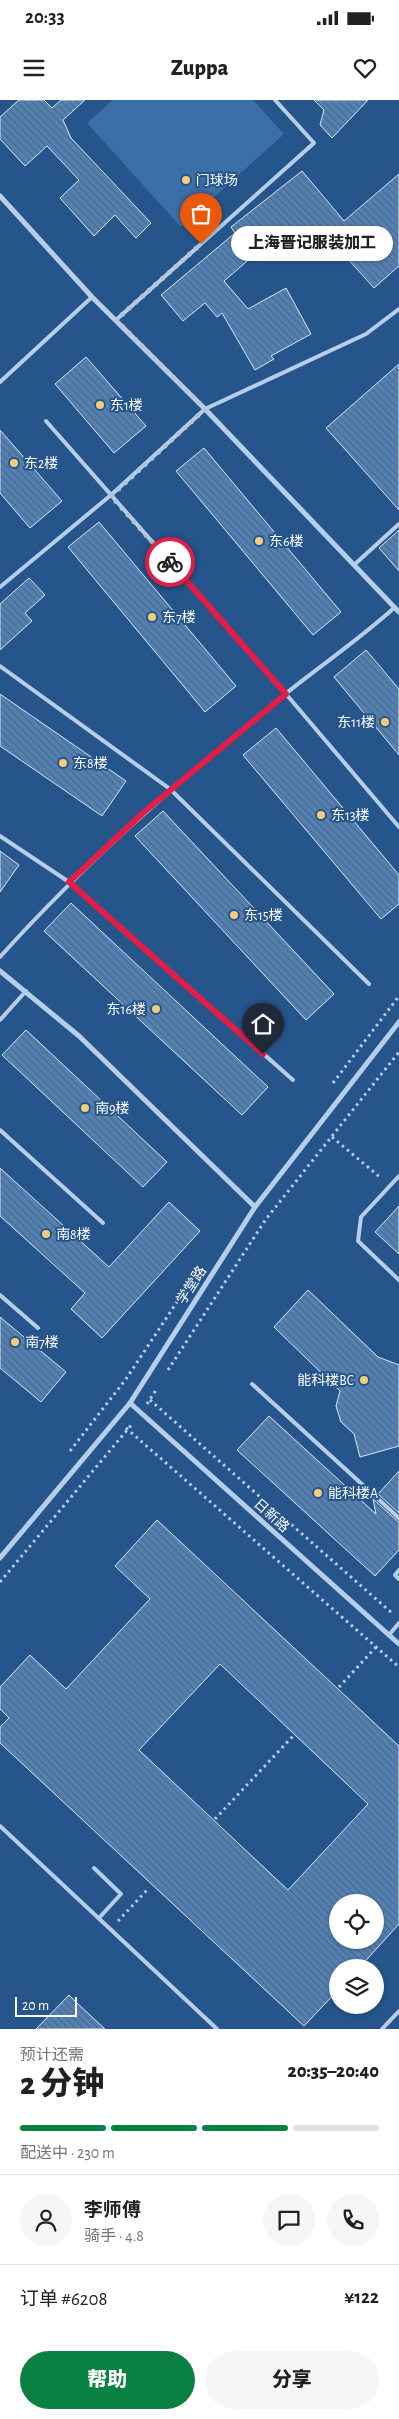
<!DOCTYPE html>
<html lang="zh">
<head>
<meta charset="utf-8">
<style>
	body { margin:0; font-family:"Alegreya Sans","Noto Sans SC",sans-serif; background:#f6f6f6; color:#202124; height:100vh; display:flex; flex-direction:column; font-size:19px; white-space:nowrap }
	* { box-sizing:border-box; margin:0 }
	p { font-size:16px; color:#757577 }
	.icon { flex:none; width:28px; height:28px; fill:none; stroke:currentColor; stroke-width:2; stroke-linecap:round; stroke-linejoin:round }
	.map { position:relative; height:1929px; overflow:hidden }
	.drawer { display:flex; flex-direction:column; background:#fff; flex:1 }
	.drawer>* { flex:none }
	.controls { position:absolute; left:329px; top:1794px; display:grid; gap:10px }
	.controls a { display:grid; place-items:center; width:55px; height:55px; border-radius:50%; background:#fff; box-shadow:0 1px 4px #0004; font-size:25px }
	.scale { position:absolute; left:15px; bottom:12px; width:62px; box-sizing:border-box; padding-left:5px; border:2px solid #fff; border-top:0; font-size:14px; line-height:18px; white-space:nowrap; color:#fff; -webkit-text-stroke:4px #26558c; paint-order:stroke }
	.pin { position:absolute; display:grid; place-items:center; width:42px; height:42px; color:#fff; margin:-51px -21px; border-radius:50% 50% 50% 0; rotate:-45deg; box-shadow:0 0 5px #0007 }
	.pin .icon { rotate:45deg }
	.courier { position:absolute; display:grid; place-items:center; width:50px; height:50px; margin:-25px; border:4px solid #e11d48; border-radius:50%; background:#fff; color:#222; box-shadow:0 1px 6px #0007 }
	.bubble { position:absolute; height:35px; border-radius:18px; background:#fff; box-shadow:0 1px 4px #0004; font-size:16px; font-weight:800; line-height:35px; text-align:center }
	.head em { font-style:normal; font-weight:800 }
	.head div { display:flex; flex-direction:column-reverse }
	.head { display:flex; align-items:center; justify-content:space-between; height:85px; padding:0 20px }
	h1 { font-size:32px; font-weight:800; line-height:38px }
	.bar { display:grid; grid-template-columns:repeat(4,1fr); gap:8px 5px; align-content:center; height:60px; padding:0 20px }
	.bar i { height:6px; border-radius:4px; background:#e0e0e0 }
	.bar .active { background:#0b8043 }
	.bar p { grid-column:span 4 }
	.line { display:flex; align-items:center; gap:12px; padding:0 20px; border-top:1px solid #e0e0e0 }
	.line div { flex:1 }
	.round { display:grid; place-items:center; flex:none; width:52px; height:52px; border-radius:26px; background:#f6f6f6 }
	.cta { display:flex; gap:10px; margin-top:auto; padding:10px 20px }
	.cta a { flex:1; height:58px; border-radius:30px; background:#0b8043; color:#fff; font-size:20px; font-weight:800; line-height:58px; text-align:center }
	.cta a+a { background:#f6f6f6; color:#202124 }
	.status { display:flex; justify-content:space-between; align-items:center; height:35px; padding:0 25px; background:#fff; direction:ltr }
	.status svg { height:14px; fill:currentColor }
	header { display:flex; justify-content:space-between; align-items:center; height:65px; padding:0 20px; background:#fff; font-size:22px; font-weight:800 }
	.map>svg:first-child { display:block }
	.pitch { fill:#3b6fa8 }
	.building { fill:url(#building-back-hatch); stroke:#d9e8f8; fill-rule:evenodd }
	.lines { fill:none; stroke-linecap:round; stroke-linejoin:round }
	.path { stroke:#b5ceea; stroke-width:3; stroke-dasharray:2.5 4; stroke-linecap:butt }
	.service { stroke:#b5ceea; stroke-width:4 }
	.minor { stroke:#b5ceea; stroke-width:5 }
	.done { stroke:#b3c4d7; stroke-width:5; stroke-dasharray:0 9 }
	.route { stroke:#e11d48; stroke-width:6 }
	.poi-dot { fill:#f3cd7a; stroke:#26558c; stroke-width:2 }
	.labels { text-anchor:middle; stroke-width:4; stroke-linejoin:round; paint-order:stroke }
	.poi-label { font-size:14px; fill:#fff; stroke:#26558c; text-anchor:start }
	.street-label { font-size:14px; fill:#fff; stroke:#26558c }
</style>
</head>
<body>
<div class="status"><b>20:33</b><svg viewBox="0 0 49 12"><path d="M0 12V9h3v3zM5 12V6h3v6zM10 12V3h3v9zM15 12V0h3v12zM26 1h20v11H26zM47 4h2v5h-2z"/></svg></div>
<header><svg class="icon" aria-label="menu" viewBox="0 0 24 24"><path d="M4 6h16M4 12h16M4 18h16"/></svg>Zuppa<svg class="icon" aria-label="heart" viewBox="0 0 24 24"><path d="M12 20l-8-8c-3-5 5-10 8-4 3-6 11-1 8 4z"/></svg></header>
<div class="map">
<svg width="399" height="1929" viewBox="0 0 399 1929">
	<defs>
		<pattern id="building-back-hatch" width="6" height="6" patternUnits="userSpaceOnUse" patternTransform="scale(1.25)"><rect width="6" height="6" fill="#5381b4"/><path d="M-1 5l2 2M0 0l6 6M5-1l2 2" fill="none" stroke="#506985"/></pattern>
	</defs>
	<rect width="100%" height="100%" fill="#26558c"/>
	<!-- pitch -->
	<polygon class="pitch" points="113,0 253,0 284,34 181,127 87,23"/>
	<!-- building -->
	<g class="building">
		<polygon points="19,0 44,0 52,8 61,0 85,0 63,20 71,38 151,123 136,138 115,115 94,136 60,98 79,80 47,46 25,66 0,39 0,17"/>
		<polygon points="314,0 368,0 332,38 320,25 324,10"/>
		<polygon points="302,71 344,121 399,74 399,166 374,188 321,129 290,153 281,142 257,161 253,156 224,181 248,209 286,188 311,234 271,256 274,259 255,270 222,213 217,217 205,203 183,221 161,195 235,133 231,127"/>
		<polygon points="86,257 146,326 114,353 55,284"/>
		<polygon points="399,264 399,410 326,328"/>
		<polygon points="0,330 62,401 30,428 0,393"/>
		<polygon points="204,348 341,512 313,535 176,371"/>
		<polygon points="99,422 236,586 205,612 68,447"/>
		<polygon points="399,430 399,471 379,448"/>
		<polygon points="29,478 45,495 25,513 32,521 0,550 0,504"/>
		<polygon points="366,550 399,589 399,655 334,577"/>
		<polygon points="0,594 126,681 102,716 0,646"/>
		<polygon points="276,628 399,775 399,804 381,819 243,655"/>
		<polygon points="163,711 334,894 306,920 135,736"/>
		<polygon points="0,751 19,765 0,792"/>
		<polygon points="71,803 268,987 242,1015 44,831"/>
		<polygon points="26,930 167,1062 143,1087 2,955"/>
		<polygon points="0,1068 109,1167 169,1102 200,1131 102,1238 71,1209 85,1193 0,1116"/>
		<polygon points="399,1106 399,1154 375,1132"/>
		<polygon points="308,1190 378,1257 399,1265 399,1346 360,1357 354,1334 341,1322 336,1306 340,1291 274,1227"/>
		<polygon points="0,1217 66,1272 41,1302 0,1268"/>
		<polygon points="269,1316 376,1414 373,1399 399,1422 399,1450 375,1476 237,1350"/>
		<polygon points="399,1371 399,1413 378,1394"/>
		<path d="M157,1420L399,1646V1824L359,1868H338V1890L304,1926L0,1643V1627L9,1618L0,1609V1587L30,1555L66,1589L150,1499L115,1466ZM220,1564L368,1704L288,1790L139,1650ZM338,1802H375V1840H338Z"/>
		<polygon points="69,1895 77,1903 105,1929 36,1929"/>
	</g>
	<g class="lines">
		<!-- path -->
		<g class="path">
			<polyline points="333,983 399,896"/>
			<polyline points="332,1037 381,1078"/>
			<polyline points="168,1270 266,1119 399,952"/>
			<polyline points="150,1300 393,1514"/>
			<polyline points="147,1304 156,1290"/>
			<polyline points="126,1328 399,1567"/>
			<polyline points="70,1351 126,1279 177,1202"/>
			<polyline points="0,1482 133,1323"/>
			<polyline points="339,1587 376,1547"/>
			<polyline points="215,1719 293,1636"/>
			<polyline points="118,1821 149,1788"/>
		</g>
		<!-- service -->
		<g class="service">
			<polyline points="116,220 314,43 275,0"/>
			<polyline points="0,282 92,197"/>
			<polyline points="46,321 286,594 399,727"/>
			<polyline points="355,464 399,424"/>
			<polyline points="0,487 111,395 205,309 366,234 399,209"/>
			<polyline points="0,566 170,689 369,884"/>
			<polyline points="0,736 69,782 293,980"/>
			<path d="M0,857C87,760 184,677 284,595C321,565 360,539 395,507"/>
			<polyline points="0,920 26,891"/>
			<polyline points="0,1030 103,1123"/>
			<polyline points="399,1076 361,1117 358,1141 399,1180"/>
			<polyline points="0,1195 38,1228"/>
			<polyline points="252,1284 399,1418"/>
			<polyline points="399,1470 395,1475 399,1479"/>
			<polyline points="389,1535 399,1523"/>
			<polyline points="0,1726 217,1929"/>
			<polyline points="94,1768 121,1794 99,1818"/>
			<polyline points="382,1929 399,1911"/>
		</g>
		<!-- minor -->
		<g class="minor">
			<polyline points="0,96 92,197 205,309 399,512"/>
			<polyline points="0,871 79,936 255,1107"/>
			<polyline points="130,1303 399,1544"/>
			<polyline points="0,1458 130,1303 255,1107 399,922"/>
		</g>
	</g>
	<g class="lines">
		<!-- done -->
		<polyline class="done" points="170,462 111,396 205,309 116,220 201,144"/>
		<!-- route -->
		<polyline class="route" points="170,462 286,594 144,712 69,782 263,954"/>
	</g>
	<!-- markers -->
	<g class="poi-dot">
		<circle cx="186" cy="80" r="5"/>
		<circle cx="100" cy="305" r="5"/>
		<circle cx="14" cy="363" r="5"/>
		<circle cx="259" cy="441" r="5"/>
		<circle cx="152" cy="517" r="5"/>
		<circle cx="385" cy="622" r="5"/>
		<circle cx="63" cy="663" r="5"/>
		<circle cx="321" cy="715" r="5"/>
		<circle cx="234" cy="815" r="5"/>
		<circle cx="156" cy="909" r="5"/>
		<circle cx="85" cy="1008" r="5"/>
		<circle cx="46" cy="1134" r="5"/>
		<circle cx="15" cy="1242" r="5"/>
		<circle cx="364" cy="1280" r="5"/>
		<circle cx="318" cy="1393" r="5"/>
	</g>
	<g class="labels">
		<!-- poi labels -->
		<g class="poi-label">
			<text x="196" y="85">门球场</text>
			<text x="110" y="310">东1楼</text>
			<text x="24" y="368">东2楼</text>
			<text x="269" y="446">东6楼</text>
			<text x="162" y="522">东7楼</text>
			<text x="375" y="627" text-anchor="end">东11楼</text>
			<text x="73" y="668">东8楼</text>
			<text x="331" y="720">东13楼</text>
			<text x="244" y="820">东15楼</text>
			<text x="146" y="914" text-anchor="end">东16楼</text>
			<text x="95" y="1013">南9楼</text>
			<text x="56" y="1139">南8楼</text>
			<text x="25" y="1247">南7楼</text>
			<text x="354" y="1285" text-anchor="end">能科楼BC</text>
			<text x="328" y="1398">能科楼A</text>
		</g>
		<!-- street labels -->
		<g class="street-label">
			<text transform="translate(191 1185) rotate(-57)" y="5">学堂路</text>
			<text transform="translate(272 1415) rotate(42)" y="5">日新路</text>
		</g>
	</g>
</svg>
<div class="controls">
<a><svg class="icon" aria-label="locate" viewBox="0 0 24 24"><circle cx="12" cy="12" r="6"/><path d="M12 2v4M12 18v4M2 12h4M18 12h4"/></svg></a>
<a><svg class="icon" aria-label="layers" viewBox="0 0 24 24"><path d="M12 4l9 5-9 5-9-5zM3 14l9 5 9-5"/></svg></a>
</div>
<div class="scale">20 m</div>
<div class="pin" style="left:201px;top:144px;background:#ea580c"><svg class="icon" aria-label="bag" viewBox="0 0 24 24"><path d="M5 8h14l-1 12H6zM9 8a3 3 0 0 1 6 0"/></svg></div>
<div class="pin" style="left:263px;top:954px;background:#1f2937"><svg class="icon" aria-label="home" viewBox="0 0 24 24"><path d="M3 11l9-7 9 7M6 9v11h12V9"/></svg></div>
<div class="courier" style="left:170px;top:462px"><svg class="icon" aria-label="bike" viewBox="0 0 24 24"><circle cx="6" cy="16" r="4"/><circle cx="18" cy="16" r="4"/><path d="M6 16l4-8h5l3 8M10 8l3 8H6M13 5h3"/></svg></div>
<div class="bubble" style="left:231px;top:126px;width:162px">上海晋记服装加工</div>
</div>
<section class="drawer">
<div class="head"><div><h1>2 分钟</h1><p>预计还需</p></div><em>20:35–20:40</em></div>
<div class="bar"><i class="active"></i><i class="active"></i><i class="active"></i><i></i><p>配送中 · 230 m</p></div>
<div class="line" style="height:90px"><a class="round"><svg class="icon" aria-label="person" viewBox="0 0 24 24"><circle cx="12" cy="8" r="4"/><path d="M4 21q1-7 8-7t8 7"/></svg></a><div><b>李师傅</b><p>骑手 · 4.8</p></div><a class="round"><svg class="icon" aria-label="chat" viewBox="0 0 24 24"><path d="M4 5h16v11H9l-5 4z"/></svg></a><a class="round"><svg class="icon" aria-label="phone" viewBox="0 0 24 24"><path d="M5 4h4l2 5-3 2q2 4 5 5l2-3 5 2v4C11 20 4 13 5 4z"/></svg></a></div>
<div class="line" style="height:65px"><div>订单 #6208</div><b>¥122</b></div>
<div class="cta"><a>帮助</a><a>分享</a></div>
</section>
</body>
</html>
